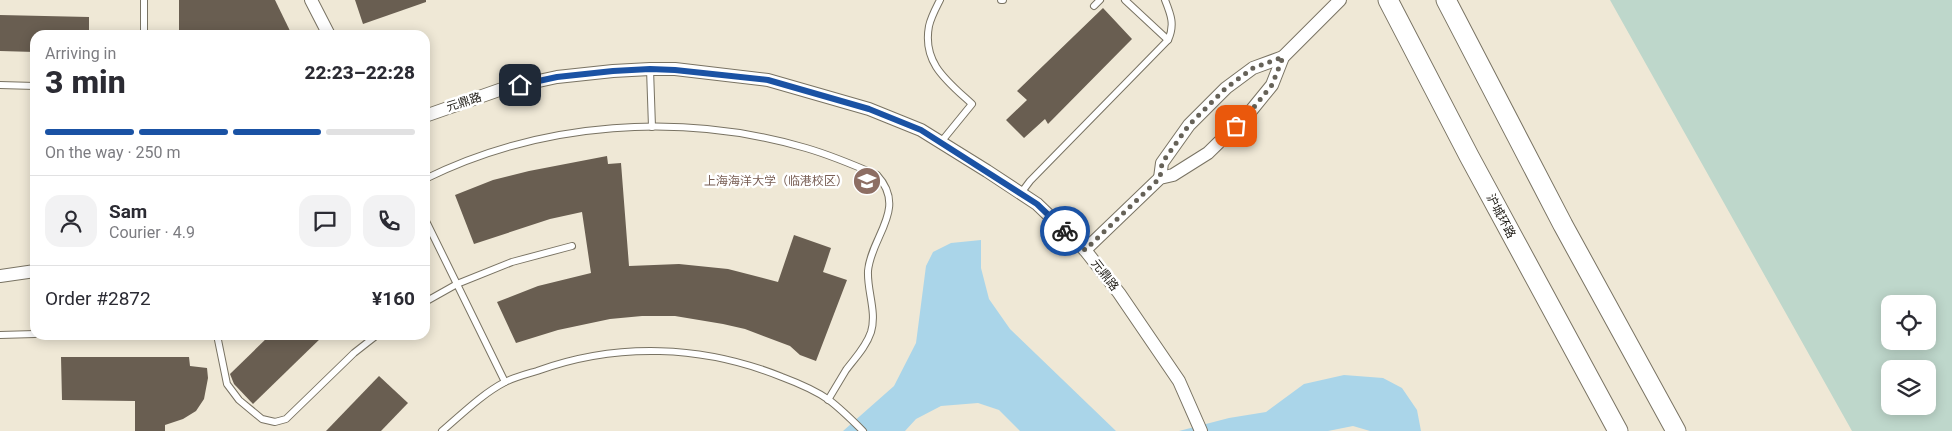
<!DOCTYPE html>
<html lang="en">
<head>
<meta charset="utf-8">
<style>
	body { margin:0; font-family:Roboto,"Noto Sans SC",sans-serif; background:#f2f2f3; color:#2b2b33; height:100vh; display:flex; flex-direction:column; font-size:19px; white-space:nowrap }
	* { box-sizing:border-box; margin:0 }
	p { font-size:16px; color:#7c7c81 }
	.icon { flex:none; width:28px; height:28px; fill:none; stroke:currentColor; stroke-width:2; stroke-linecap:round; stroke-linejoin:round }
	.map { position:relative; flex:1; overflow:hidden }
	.sheet { position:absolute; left:30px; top:30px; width:400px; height:310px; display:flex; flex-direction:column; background:#fff; border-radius:15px; box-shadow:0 2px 12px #0003 }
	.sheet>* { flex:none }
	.controls { position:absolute; left:1881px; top:295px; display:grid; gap:10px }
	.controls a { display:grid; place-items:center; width:55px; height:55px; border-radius:10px; background:#fff; box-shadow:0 2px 12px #0003; font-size:25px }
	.pin { position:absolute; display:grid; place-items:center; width:42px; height:42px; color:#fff; margin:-21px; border-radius:10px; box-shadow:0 2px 8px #0006 }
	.courier { position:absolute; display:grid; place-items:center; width:50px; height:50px; margin:-25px; border:4px solid #1a52a4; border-radius:50%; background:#fff; color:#222; box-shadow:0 1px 6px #0007 }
	.overview em { font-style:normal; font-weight:800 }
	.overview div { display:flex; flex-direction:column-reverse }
	.overview { display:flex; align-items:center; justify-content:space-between; height:85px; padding:0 15px }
	h1 { font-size:32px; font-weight:800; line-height:38px }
	.bar { display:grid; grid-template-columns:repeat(4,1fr); gap:8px 5px; align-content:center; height:60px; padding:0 15px }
	.bar i { height:6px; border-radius:4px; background:#e1e1e2 }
	.bar .current { background:#1a52a4 }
	.bar p { grid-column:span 4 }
	.line { display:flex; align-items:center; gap:12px; padding:0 15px; border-top:1px solid #e1e1e2 }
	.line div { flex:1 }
	.round { display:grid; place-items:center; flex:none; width:52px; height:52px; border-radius:15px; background:#f2f2f3 }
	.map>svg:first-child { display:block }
	.green { fill:#bed7cb; fill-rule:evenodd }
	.water { fill:#aad5e9 }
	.building { fill:#695e51 }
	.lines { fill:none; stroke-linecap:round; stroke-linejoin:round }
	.lane-casing { stroke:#797363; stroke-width:8 }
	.street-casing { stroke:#797363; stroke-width:14 }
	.secondary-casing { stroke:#797363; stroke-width:21 }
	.lane { stroke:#fff; stroke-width:6 }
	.street { stroke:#fff; stroke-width:12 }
	.secondary { stroke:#fff; stroke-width:19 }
	.done { stroke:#666258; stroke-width:5; stroke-dasharray:0 9 }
	.route { stroke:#1a52a4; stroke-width:6 }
	.labels { text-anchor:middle; stroke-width:5; stroke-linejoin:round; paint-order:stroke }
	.street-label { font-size:12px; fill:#1d1a14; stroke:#fff }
	.education-label { font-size:12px; fill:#785e54; stroke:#fff; text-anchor:end }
</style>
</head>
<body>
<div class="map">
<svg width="1952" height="431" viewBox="0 0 1952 431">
	<rect width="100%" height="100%" fill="#efe8d6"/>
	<!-- green -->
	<path class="green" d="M1610,0H1952V431H1852ZM1890,304H1928V341H1890ZM1890,369H1928V406H1890Z"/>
	<!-- water -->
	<g class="water">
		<polygon points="981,240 981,268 989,299 1010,329 1116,431 1020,431 999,410 978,403 941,406 916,419 905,431 843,431 894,386 916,343 926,266 933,252 951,243"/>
		<polygon points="1344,375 1383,378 1402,388 1417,410 1421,431 1370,431 1353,426 1328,431 1179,431 1229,418 1266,412 1304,384"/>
	</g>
	<!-- building -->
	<g class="building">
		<polygon points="179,0 275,0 292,35 179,35"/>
		<polygon points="355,0 426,0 426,2 363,24"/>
		<polygon points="1103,8 1132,39 1048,124 1045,119 1024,138 1006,120 1027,100 1017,91"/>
		<polygon points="0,15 89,17 89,35 35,35 35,52 0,51"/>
		<polygon points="607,156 608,164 621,163 629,266 679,264 728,269 778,282 794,235 831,248 823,272 847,280 816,361 800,355 790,346 745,329 723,324 675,316 642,316 610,319 558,330 516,343 497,302 538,286 591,273 582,212 550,219 474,244 455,195 493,180 529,171"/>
		<polygon points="270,335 324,335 253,404 234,384 230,374"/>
		<polygon points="61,357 189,357 190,366 207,368 208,378 204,399 196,411 183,419 165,425 165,431 135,431 135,401 62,400"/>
		<polygon points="379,376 408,403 381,431 326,431"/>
	</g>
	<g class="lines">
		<defs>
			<g id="lane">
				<path d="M940,0C936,8 931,17 929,26C922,63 947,81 972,104L941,142"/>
				<polyline points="1001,0 1003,0"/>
				<polyline points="1125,0 1168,40"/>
				<polyline points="1094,6 1100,0"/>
				<polyline points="144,35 144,0"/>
				<polyline points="650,69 652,127"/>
				<polyline points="0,85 35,86"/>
				<path d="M425,179C542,121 682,112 806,148C830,155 854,165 877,175C908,209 871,236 868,271C867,291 877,312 871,332C866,347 855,358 846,370C840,380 834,390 828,400"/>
				<path d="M1021,193L1030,181L1168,40C1175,25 1171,15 1165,0"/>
				<polyline points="425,219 505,382"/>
				<polyline points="425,302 457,284 512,262 572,246"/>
				<polyline points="0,335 35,334"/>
				<polyline points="217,335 227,384 239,400 262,419 275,422 286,419 354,353 377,335"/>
				<path d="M442,431C462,414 482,394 505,382C515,377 527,374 537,371C617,342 703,345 782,377C798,383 815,390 829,400C841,409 852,420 863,431"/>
			</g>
			<g id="street">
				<polyline points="311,0 329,35"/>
				<polyline points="425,116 502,89 557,77 613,71 650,69 675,69 768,80 869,109 921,130 987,171 1037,204 1085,250 1119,293 1179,381 1201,431"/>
				<polyline points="1160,178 1162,163 1189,125 1226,88 1253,68 1283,57"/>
				<polyline points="1085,250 1160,178 1173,175 1208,153 1250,112 1272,85 1283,57 1340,0"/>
				<polyline points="0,276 35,271"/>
			</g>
			<g id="secondary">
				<polyline points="1388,0 1469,156 1618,431"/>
				<polyline points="1446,0 1563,225 1676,431"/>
			</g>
		</defs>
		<!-- lane casing -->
		<use href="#lane" class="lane-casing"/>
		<!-- street casing -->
		<use href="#street" class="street-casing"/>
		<!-- secondary casing -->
		<use href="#secondary" class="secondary-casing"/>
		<!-- lane -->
		<use href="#lane" class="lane"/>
		<!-- street -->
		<use href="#street" class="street"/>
		<!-- secondary -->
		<use href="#secondary" class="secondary"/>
	</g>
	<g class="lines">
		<!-- done -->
		<polyline class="done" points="1065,231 1085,250 1160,178 1162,163 1189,125 1226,88 1253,68 1283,57 1272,85 1250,112 1236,126"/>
		<!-- route -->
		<polyline class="route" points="520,85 557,77 613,71 650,69 675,70 768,80 869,109 921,130 1037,204 1065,231"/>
	</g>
	<!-- icons -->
	<defs>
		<symbol id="university-disc" viewBox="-11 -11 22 22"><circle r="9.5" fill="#8d6e63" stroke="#fff"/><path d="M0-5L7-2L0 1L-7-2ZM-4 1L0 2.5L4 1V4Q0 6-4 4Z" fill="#fff"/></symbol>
	</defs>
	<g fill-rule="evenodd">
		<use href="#university-disc" x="851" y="165" width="32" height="32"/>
	</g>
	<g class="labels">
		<!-- street labels -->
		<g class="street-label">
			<text transform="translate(464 102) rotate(-18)" y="4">元鼎路</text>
			<text transform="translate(1501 216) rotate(62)" y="4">沪城环路</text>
			<text transform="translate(1105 275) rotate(52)" y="4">元鼎路</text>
		</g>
		<!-- education labels -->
		<g class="education-label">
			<text x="848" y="185">上海海洋大学（临港校区）</text>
		</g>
	</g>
</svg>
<div class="controls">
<a><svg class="icon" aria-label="locate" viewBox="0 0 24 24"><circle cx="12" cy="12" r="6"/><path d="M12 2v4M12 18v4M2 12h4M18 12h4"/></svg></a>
<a><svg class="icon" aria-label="layers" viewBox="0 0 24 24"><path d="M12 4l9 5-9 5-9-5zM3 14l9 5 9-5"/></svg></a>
</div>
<div class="pin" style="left:1236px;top:126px;background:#ea580c"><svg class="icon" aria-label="bag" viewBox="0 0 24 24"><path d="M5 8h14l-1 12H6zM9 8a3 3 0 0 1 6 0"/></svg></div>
<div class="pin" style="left:520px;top:85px;background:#1f2937"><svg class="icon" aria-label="home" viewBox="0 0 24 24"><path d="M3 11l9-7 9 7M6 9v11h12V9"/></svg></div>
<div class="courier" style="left:1065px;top:231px"><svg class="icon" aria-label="bike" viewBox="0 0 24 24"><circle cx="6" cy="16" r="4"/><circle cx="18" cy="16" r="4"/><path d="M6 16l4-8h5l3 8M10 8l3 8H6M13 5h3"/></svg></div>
<section class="sheet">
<div class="overview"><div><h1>3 min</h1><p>Arriving in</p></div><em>22:23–22:28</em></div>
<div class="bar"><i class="current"></i><i class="current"></i><i class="current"></i><i></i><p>On the way · 250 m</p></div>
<div class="line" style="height:90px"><a class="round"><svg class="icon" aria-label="person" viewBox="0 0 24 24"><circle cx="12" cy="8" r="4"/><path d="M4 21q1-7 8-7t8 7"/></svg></a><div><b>Sam</b><p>Courier · 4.9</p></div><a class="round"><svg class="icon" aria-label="chat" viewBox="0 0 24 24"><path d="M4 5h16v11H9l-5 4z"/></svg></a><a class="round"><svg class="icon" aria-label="phone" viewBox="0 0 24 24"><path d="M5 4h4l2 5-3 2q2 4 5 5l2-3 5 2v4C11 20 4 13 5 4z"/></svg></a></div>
<div class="line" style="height:65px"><div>Order #2872</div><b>¥160</b></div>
</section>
</div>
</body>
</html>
